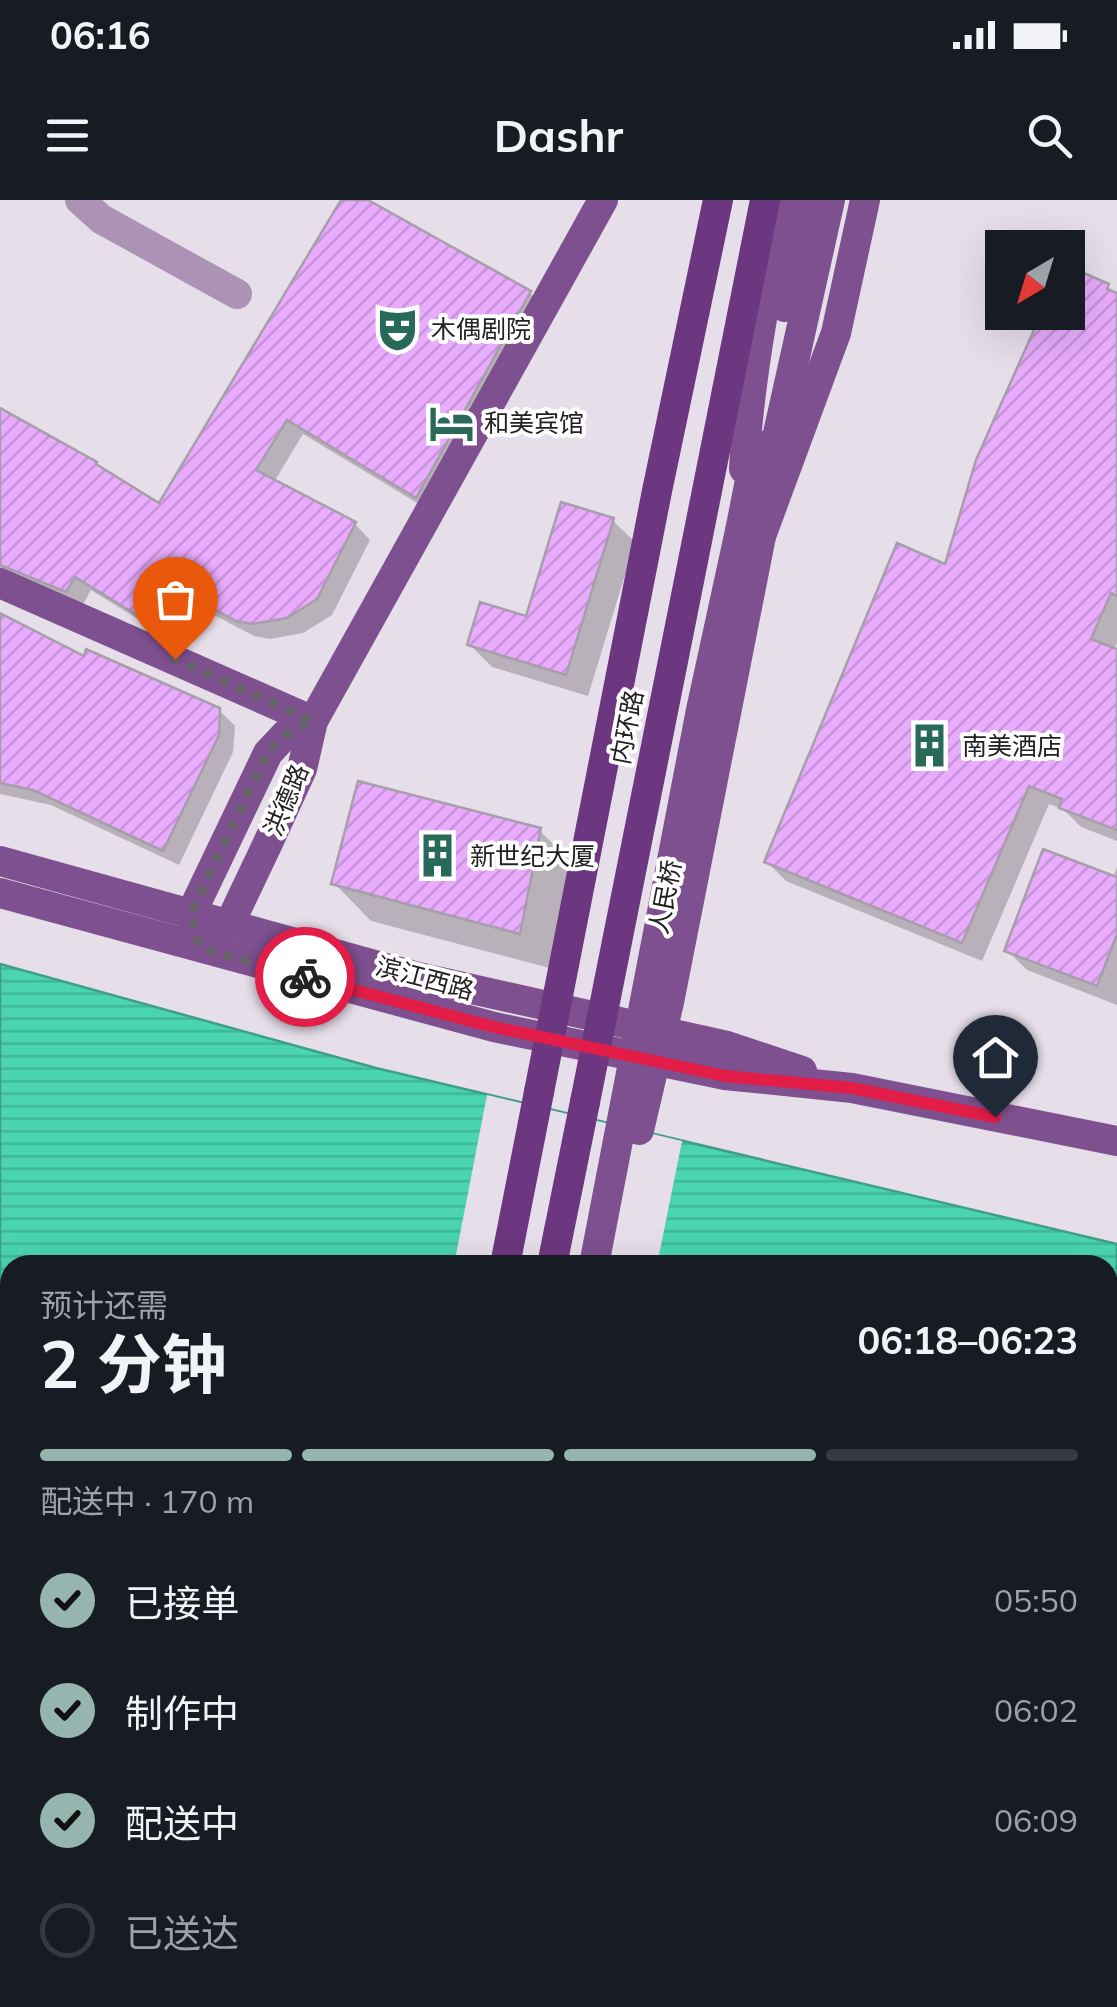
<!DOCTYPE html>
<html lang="zh">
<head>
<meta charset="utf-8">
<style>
	body { margin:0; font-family:Mulish,"Noto Sans SC",sans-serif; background:#242831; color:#f1f3f6; height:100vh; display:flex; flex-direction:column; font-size:38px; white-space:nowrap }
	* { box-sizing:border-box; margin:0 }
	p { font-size:32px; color:#9ea1a6 }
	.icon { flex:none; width:55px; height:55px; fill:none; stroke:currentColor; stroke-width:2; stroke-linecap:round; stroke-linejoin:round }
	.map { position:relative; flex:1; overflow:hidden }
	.drawer { position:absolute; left:0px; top:1055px; width:1118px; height:752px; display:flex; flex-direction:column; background:#171b24; border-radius:30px 30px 0 0; box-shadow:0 10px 40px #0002 }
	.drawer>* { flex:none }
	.needle { width:65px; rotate:218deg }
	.tools { position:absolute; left:985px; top:30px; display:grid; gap:20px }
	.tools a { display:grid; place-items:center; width:100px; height:100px; border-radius:0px; background:#171b24; box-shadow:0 10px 40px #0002; font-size:50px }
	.pin { position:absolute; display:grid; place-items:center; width:85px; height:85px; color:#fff; margin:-102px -42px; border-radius:50% 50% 50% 0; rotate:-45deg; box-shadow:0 0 10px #0007 }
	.pin .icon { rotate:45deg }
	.courier { position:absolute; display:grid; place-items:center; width:100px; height:100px; margin:-50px; border:8px solid #e11d48; border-radius:50%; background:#fff; color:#222; box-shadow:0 2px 12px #0007 }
	.summary em { font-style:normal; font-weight:700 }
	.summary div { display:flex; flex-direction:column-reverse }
	.summary { display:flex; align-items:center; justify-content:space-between; height:170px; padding:0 40px }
	h1 { font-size:65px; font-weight:700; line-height:75px }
	.bar { display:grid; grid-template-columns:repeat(4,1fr); gap:15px 10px; align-content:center; height:120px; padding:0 40px }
	.bar i { height:12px; border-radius:8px; background:#363941 }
	.bar .selected { background:#97b5af }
	.bar p { grid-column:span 4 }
	ol { padding:0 40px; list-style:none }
	li { display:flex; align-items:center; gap:30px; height:110px }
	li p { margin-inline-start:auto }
	li .icon { padding:10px; border-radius:50%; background:#97b5af; color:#111; stroke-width:4 }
	li:last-child { color:#9ea1a6 }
	li i { width:55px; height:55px; border:5px solid #363941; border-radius:50% }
	.status { display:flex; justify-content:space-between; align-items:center; height:70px; padding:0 50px; background:#171b24; direction:ltr }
	.status svg { height:28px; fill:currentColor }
	header { display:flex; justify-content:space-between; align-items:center; height:130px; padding:0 40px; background:#171b24; font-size:45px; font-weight:700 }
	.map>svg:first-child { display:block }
	.water { fill:url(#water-rules); stroke:#3e9e87; stroke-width:2.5 }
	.pier { fill:#e6dee9 }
	.shadow { fill:#0003 }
	.building { fill:url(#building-hatch); stroke:#a69ea8; stroke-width:2.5 }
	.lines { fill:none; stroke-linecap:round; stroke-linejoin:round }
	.minor { stroke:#ac93b6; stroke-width:30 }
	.major { stroke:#7e508f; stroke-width:30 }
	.highway { stroke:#6d3680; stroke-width:30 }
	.major-bridge { stroke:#7e508f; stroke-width:30 }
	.highway-bridge { stroke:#6d3680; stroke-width:30 }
	.done { stroke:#676269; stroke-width:10; stroke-dasharray:0 18 }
	.route { stroke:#e11d48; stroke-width:12 }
	.labels { text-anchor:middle; stroke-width:8; stroke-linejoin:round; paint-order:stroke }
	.poi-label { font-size:25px; fill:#232024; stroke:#fff; text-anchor:start }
	.street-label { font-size:25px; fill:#232024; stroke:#fff }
</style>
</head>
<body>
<div class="status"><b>06:16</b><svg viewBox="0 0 49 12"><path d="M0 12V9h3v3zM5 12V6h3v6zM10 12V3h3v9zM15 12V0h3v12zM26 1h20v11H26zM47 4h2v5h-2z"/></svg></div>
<header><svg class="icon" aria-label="menu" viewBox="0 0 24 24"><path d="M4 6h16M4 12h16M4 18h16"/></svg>Dashr<svg class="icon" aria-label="search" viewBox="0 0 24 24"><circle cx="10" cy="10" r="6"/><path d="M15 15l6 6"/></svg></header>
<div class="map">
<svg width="1117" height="1807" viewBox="0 0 1117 1807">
	<defs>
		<pattern id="water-rules" width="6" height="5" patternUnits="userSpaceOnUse" patternTransform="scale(2.5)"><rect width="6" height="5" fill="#4ad4b1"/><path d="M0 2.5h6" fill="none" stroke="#40b698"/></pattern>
		<pattern id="building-hatch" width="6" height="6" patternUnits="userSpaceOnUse" patternTransform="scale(2.5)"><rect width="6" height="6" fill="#e8abfd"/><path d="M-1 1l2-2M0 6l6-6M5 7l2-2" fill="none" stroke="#c793d9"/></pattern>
	</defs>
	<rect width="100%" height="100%" fill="#e6dee9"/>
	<!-- water -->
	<g class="water">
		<polygon points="0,764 376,868 1117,1044 1117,1777 1108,1777 1108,1065 10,1065 10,1452 0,1449"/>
		<polygon points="377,1798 673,1798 663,1807 373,1807"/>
	</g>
	<!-- pier -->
	<polygon class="pier" points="487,895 682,941 657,1065 454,1065"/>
	<!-- shadow -->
	<g class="shadow">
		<polygon points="344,0 363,0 530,93 545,108 432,312 303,234 274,282 355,324 370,340 332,415 303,433 270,439 254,436 197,406 175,442 91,390 82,406 0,372 0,211 159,306"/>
		<polygon points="1068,68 1107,86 1117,96 1117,443 1114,451 1117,452 1117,641 1081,627 1064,610 1049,604 982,761 786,681 767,662 946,367 1068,112"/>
		<polygon points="612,320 635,342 588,496 492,467 470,445 528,419"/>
		<polygon points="0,415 85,459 219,510 235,526 233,552 179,665 51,605 0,594"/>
		<polygon points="539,630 577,668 557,770 371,721 334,683"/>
		<polygon points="1117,667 1117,805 1027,770 1007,750 1113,678"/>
		<polygon points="162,1798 262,1798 268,1804 266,1807 156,1807"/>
	</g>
	<!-- building -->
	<g class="building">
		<polygon points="341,0 368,0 531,91 416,298 287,220 256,270 356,322 317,399 287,418 253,424 236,421 181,392 158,428 75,377 66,392 0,365 0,208 97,262 96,264 159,303"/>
		<polygon points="1068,66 1109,84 1107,89 1117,93 1117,396 1111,393 1091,439 1117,449 1117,630 1059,608 1062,599 1029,586 962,743 764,662 897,343 945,364 976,260 1042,112 1068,112"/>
		<polygon points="561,302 614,318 566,475 467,445 480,402 526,416"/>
		<polygon points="0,413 84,456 86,449 220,508 219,535 163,651 33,590 0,583"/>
		<polygon points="358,581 541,628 520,734 331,684"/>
		<polygon points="1043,649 1117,677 1117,734 1097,786 1004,751"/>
	</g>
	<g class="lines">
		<!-- minor -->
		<g class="minor">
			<polyline points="80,0 101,19 237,94"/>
			<polyline points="1108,1740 1117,1740"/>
			<polyline points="48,1807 54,1798"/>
			<polyline points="545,1807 556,1798"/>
			<polyline points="882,1807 926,1807"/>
		</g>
		<!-- major -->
		<g class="major">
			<polyline points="785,107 808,0"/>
			<path d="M744,269C749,178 767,89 784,0"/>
			<polyline points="768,278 830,0"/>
			<polyline points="740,331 757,245"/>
			<polyline points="761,336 836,133 865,0"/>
			<polyline points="0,383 313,521"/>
			<polyline points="0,661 418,777 727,846 802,871"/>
			<polyline points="0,693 494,827 725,875 852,888 1117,941"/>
			<polyline points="196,731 191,714 268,553 285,535 313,521"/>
			<polyline points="214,737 229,725 267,645 302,569 313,521 603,0"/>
			<polyline points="0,1600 10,1602"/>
			<polyline points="356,1807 358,1798"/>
			<polyline points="442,1807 446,1798"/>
			<polyline points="492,1807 494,1798"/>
		</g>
		<!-- highway -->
		<g class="highway">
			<polyline points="505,1065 539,892"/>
			<polyline points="552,1065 585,902"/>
			<polyline points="331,1807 336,1798"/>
			<polyline points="385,1807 388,1798"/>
		</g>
		<!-- major-bridge -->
		<g class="major-bridge">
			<polyline points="639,930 669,802 761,336"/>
			<polyline points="594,1065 701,510 740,331"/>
		</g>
		<!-- highway-bridge -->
		<g class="highway-bridge">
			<polyline points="539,892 657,291 718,0"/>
			<polyline points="585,902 765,0"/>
		</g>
	</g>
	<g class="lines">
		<!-- done -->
		<polyline class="done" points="175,459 313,521 285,535 268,552 191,714 200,748 305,777"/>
		<!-- route -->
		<polyline class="route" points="305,777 494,827 725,876 852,888 995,917"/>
	</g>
	<!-- icons -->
	<defs>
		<symbol id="theatre-bare" viewBox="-9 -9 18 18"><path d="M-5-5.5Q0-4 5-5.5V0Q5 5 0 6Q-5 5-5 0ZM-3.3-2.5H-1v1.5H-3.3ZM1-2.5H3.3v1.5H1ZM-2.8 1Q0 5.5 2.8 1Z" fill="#286958" stroke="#fff" stroke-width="2.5" paint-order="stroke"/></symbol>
		<symbol id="hotel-bare" viewBox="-9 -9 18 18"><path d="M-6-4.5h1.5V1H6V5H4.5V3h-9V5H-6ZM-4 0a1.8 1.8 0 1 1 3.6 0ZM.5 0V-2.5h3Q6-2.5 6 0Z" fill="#286958" stroke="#fff" stroke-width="2.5" paint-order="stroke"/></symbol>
		<symbol id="building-bare" viewBox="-9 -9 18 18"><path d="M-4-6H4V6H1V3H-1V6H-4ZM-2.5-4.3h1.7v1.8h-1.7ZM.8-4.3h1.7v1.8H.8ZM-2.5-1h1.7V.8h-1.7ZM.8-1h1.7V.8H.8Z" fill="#286958" stroke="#fff" stroke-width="2.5" paint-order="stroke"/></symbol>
	</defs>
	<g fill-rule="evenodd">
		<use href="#theatre-bare" x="366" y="98" width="63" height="63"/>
		<use href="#hotel-bare" x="420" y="192" width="63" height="63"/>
		<use href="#building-bare" x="898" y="514" width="63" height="63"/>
		<use href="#building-bare" x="406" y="624" width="63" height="63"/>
	</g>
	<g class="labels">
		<!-- poi labels -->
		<g class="poi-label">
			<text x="431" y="138">木偶剧院</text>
			<text x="484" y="232">和美宾馆</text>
			<text x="962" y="555">南美酒店</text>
			<text x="470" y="665">新世纪大厦</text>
		</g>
		<!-- street labels -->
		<g class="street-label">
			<text transform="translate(627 527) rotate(-79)" y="9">内环路</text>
			<text transform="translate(286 600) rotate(-67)" y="9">洪德路</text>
			<text transform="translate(665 697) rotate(-79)" y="9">人民桥</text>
			<text transform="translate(425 778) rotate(15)" y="9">滨江西路</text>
		</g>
	</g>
</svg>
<div class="tools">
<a><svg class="needle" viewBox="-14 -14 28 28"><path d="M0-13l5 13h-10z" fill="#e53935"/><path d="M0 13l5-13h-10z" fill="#9ea1a6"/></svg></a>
</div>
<div class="pin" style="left:175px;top:459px;background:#ea580c"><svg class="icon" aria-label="bag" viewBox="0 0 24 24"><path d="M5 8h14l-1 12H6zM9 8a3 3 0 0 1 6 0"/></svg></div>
<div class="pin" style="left:995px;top:917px;background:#1f2937"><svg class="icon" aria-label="home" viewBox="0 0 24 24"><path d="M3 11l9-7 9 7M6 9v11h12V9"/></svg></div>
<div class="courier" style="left:305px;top:777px"><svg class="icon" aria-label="bike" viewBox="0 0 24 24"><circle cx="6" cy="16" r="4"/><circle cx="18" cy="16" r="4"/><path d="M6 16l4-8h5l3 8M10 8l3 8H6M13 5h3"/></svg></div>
<section class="drawer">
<div class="summary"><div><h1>2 分钟</h1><p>预计还需</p></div><em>06:18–06:23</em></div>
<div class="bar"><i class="selected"></i><i class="selected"></i><i class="selected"></i><i></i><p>配送中 · 170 m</p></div>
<ol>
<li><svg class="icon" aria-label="check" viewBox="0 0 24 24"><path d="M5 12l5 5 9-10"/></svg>已接单<p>05:50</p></li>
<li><svg class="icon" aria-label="check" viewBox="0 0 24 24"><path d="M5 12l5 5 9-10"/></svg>制作中<p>06:02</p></li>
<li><svg class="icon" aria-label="check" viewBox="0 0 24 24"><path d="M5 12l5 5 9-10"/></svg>配送中<p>06:09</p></li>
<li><i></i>已送达</li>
</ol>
</section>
</div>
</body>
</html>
